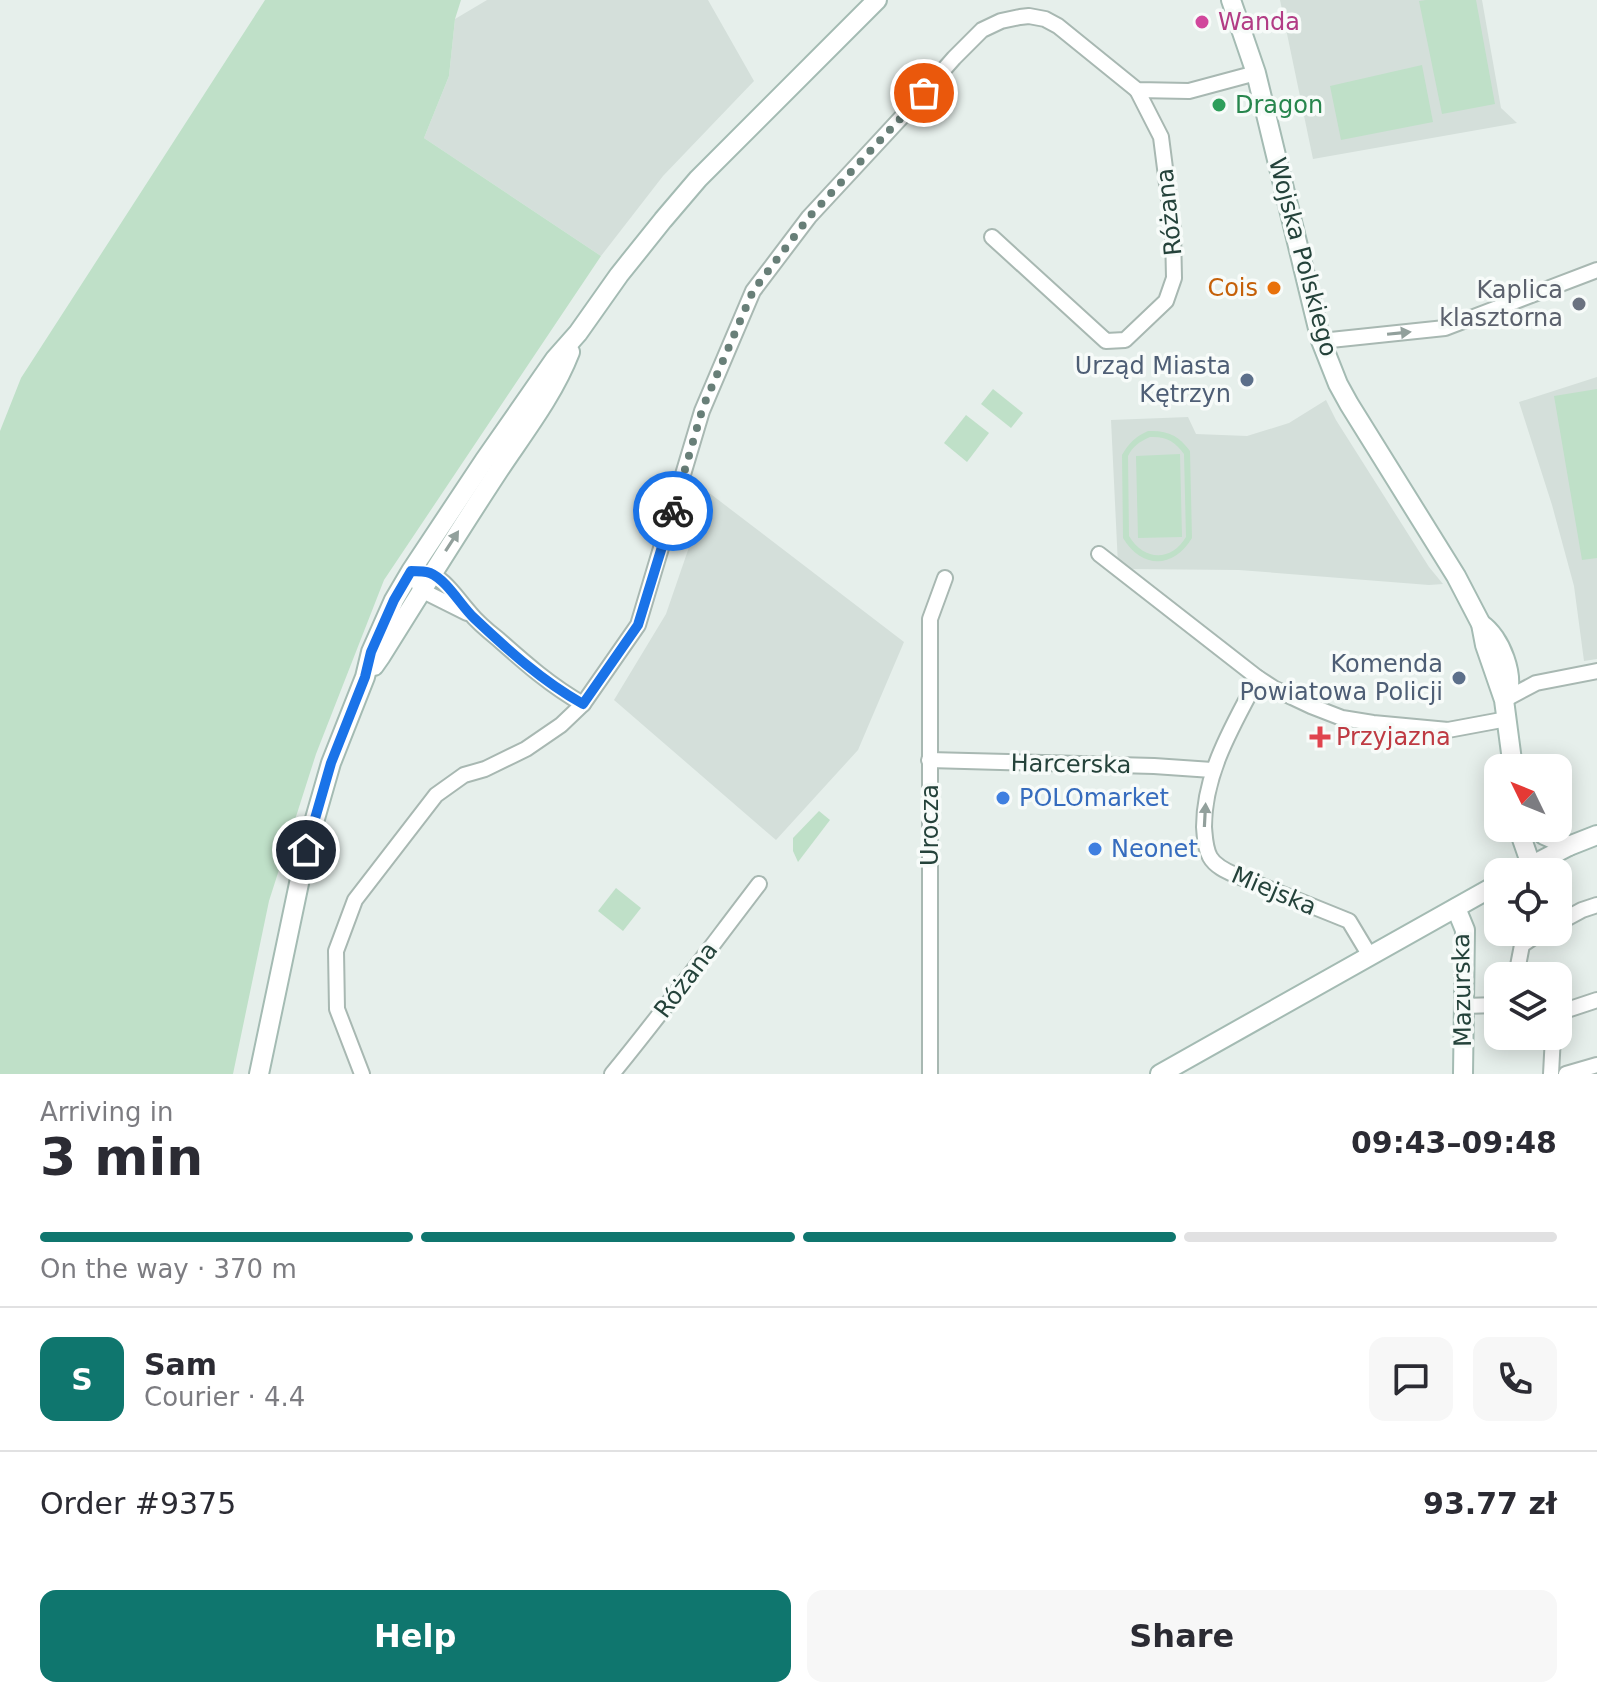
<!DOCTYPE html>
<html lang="en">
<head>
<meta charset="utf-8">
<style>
	body { margin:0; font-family:"DejaVu Sans",sans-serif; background:#f7f7f7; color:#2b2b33; height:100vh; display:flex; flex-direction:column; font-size:30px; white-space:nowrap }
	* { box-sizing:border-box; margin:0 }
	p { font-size:26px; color:#7c7c81 }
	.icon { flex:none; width:44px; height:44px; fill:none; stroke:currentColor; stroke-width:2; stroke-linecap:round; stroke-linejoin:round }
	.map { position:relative; height:1074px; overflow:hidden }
	.drawer { display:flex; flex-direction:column; background:#fff; flex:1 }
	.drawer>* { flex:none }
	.needle { width:52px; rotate:313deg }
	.tools { position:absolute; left:1484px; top:754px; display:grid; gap:16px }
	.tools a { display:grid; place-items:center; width:88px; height:88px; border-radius:16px; background:#fff; box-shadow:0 4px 20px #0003; font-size:40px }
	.pin { position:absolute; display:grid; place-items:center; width:68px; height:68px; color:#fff; margin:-34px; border:4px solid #fff; border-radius:50%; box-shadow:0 2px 8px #0007 }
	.courier { position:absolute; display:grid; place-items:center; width:80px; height:80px; margin:-40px; border:6px solid #1a73e8; border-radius:50%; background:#fff; color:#222; box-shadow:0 2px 10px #0007 }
	.summary em { font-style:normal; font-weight:800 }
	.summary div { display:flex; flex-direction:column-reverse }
	.summary { display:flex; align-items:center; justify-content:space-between; height:136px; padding:0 40px }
	h1 { font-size:52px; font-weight:800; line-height:60px }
	.bar { display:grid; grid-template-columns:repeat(4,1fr); gap:12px 8px; align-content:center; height:96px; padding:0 40px }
	.bar i { height:10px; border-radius:6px; background:#e1e1e2 }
	.bar .current { background:#0f766e }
	.bar p { grid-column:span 4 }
	.line { display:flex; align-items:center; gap:20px; padding:0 40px; border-top:2px solid #e1e1e2 }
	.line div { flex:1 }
	.round { display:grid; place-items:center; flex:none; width:84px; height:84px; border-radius:16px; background:#f7f7f7 }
	.button { display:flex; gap:16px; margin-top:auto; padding:16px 40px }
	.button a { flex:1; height:92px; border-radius:16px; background:#0f766e; color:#fff; font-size:32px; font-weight:800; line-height:92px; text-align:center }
	.button a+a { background:#f7f7f7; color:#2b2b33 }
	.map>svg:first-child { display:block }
	.built { fill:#d4dfda }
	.green { fill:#bfe0c8; fill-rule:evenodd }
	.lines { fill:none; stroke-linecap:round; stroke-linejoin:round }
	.street-casing { stroke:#a8b8b2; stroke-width:18 }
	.secondary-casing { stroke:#a4bbb3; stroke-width:22 }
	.street { stroke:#fff; stroke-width:14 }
	.secondary { stroke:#fff; stroke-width:18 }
	.oneway { fill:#92a09c }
	.done { stroke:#687f78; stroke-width:8; stroke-dasharray:0 14.4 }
	.route { stroke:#1a73e8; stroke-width:10 }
	.hotel-dot { fill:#d1479c; stroke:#f7fbf9; stroke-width:3 }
	.leisure-dot { fill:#2e9e5b; stroke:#f7fbf9; stroke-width:3 }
	.food-dot { fill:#e8710a; stroke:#f7fbf9; stroke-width:3 }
	.worship-dot { fill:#6b7280; stroke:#f7fbf9; stroke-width:3 }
	.service-dot { fill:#5c6f8a; stroke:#f7fbf9; stroke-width:3 }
	.health-dot { fill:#e0444e; stroke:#f7fbf9; stroke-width:3 }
	.shop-dot { fill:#3f7fe0; stroke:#f7fbf9; stroke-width:3 }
	.labels { text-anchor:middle; stroke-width:7; stroke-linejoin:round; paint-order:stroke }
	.hotel-label { font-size:24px; fill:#b23c85; stroke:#f7fbf9; text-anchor:start }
	.leisure-label { font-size:24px; fill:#27864d; stroke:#f7fbf9; text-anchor:start }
	.street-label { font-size:24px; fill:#24423a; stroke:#f7fbf9 }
	.food-label { font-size:24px; fill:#c56008; stroke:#f7fbf9; text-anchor:end }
	.worship-label { font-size:24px; fill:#5b616d; stroke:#f7fbf9; text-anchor:end }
	.service-label { font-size:24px; fill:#4e5e75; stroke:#f7fbf9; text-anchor:end }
	.health-label { font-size:24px; fill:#be3a42; stroke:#f7fbf9; text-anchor:start }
	.shop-label { font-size:24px; fill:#366cbe; stroke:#f7fbf9; text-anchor:start }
</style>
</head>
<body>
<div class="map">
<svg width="1597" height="1074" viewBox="0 0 1597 1074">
	<rect width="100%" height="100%" fill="#e6efeb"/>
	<!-- built -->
	<g class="built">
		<polygon points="487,0 708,0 754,81 663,176 601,256 424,138 449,76 455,19"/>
		<polygon points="1280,0 1482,0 1501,108 1517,123 1313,159"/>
		<polygon points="1597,377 1597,659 1584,661 1574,586 1552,505 1519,402"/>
		<polygon points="1326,400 1336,420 1429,567 1443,584 1429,585 1239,570 1125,569 1118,565 1111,420 1188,417 1196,434 1247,436 1289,423"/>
		<polygon points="708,492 904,642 858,750 776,840 614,700 666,614"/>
	</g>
	<!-- green -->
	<g class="green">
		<polygon points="265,0 461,0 455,19 449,76 424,138 601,256 384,580 316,754 269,901 233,1074 0,1074 0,431 21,378"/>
		<polygon points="1426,0 1476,0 1495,104 1442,114 1419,1"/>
		<polygon points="1422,65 1433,122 1341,140 1330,86"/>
		<polygon points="993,389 1023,413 1011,428 981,404"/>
		<polygon points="1597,389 1597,558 1582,560 1554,396"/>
		<polygon points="966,415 989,433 967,462 944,443"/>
		<path d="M1148,431C1168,430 1179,436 1190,451L1192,538C1173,569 1142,569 1123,538L1122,455C1129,443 1135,437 1148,431ZM1150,437C1165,436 1175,441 1184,454L1186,537C1171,562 1144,561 1129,536L1128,456C1133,446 1139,442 1150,437Z"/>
		<polygon points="1180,454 1182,537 1138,538 1136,456"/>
		<polygon points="819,811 830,820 798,862 793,851 793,838"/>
		<polygon points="616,888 641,908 623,931 598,911"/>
	</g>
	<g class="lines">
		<defs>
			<g id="street">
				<polyline points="992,237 1106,341 1125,340 1166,301 1174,278 1173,231 1161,137 1137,90"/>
				<polyline points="1321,341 1445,328 1597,270"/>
				<polyline points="1099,554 1258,678 1275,689 1311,706 1342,718 1373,723 1448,730 1507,719"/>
				<path d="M424,572C443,575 457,599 470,613C478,623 488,631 498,639C525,663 551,686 583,704"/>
				<polyline points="418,583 421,590 467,613"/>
				<path d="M1258,678C1233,725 1204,773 1204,827C1205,838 1205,848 1210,857C1215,866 1226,871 1235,875L1349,921L1370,956"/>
				<polyline points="1504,700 1536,683 1597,671"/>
				<polyline points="929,760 1154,766 1212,770"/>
				<polyline points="1558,923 1582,910 1597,905"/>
				<polyline points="1516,976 1522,945 1541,932"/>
				<polyline points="1464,1006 1498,1005"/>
				<polyline points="1558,1013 1597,1000"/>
				<polyline points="362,1074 337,1009 336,951 355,900 436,795 464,775 485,769 526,749 561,725 583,704 638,625 702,411 753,291 809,217 911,107 954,58 982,30 1001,21 1020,17 1029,16 1045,19 1058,26 1137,90 1189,91 1256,73"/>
				<path d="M612,1074C663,1012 710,948 759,884"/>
				<polyline points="930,1074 930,619 945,578"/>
				<polyline points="1551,1074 1553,1036"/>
				<polyline points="1566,1074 1597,1065"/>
			</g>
			<g id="secondary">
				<polyline points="1231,0 1256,73 1321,341 1338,384 1349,404 1456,576 1481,624 1485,645 1504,700 1513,768"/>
				<path d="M1481,624C1500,636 1517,678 1505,699"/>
				<path d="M374,666L381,656C419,595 457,534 497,473C522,435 553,396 570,352"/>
				<polyline points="1521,828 1522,839 1531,865"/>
				<polyline points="1537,828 1544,835 1569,846"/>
				<polyline points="1519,872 1569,846 1597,835"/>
				<polyline points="1456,908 1465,930 1463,1074"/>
				<polyline points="259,1074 306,850 331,763 365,677 371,652 394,600 411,571 484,461 555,359 578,333 619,275 663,220 698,179 877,0"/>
				<polyline points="1160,1074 1498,884"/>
			</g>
		</defs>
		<!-- street casing -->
		<use href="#street" class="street-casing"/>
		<!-- secondary casing -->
		<use href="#secondary" class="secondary-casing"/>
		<!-- street -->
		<use href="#street" class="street"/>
		<!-- secondary -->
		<use href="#secondary" class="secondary"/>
	</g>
	<!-- one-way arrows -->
	<defs><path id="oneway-solid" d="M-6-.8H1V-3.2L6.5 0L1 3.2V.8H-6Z" transform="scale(2)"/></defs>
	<g class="oneway">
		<use href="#oneway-solid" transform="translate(1399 333) rotate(-6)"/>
		<use href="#oneway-solid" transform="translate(452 541) rotate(-57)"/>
		<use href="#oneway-solid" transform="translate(1205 815) rotate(-87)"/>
	</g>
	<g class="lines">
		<!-- done -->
		<polyline class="done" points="673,511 703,407 753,291 809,217 924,93"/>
		<!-- route -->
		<path class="route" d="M306,850L331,763L365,677L371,652L394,600L411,571C417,571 425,571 430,573C447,580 461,606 474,618C508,650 542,681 583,704L638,625L673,511"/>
	</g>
	<!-- markers -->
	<circle class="hotel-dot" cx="1202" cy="22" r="8"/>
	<circle class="leisure-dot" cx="1219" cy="105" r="8"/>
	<circle class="food-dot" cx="1274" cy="288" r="8"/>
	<circle class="worship-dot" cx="1579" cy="304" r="8"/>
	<g class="service-dot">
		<circle cx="1247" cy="380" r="8"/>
		<circle cx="1459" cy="678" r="8"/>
	</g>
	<path class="health-dot" d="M1316 725h8v8h8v8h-8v8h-8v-8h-8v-8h8z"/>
	<g class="shop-dot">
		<circle cx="1003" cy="798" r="8"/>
		<circle cx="1095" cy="849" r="8"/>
	</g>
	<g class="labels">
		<!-- hotel labels -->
		<g class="hotel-label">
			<text x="1218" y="30">Wanda</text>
		</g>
		<!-- leisure labels -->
		<g class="leisure-label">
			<text x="1235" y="113">Dragon</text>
		</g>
		<!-- street labels -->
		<g class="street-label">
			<text transform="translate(1169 212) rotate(-96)" y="8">Różana</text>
			<text transform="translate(1303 257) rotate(75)" y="8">Wojska Polskiego</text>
			<text transform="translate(1071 764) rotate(1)" y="8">Harcerska</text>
			<text transform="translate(930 825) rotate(-90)" y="8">Urocza</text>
			<text transform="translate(1274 891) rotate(23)" y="8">Miejska</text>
			<text transform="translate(686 980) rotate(-53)" y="8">Różana</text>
			<text transform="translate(1462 990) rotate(-91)" y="8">Mazurska</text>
		</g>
		<!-- food labels -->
		<g class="food-label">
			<text x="1258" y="296">Cois</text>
		</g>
		<!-- worship labels -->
		<g class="worship-label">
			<text x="1563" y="298">Kaplica<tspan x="1563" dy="28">klasztorna</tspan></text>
		</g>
		<!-- service labels -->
		<g class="service-label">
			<text x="1231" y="374">Urząd Miasta<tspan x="1231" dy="28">Kętrzyn</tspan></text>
			<text x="1443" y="672">Komenda<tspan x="1443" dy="28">Powiatowa Policji</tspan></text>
		</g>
		<!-- health labels -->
		<g class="health-label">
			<text x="1336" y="745">Przyjazna</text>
		</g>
		<!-- shop labels -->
		<g class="shop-label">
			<text x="1019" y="806">POLOmarket</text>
			<text x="1111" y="857">Neonet</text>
		</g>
	</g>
</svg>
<div class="tools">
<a><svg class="needle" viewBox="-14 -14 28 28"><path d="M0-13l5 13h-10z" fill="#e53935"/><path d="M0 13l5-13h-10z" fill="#7c7c81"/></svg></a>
<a><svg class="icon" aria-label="locate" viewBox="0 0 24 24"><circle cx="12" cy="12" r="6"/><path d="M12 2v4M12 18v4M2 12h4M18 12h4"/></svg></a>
<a><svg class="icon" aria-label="layers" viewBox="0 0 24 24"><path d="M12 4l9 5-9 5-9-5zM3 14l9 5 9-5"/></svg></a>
</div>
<div class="pin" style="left:924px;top:93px;background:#ea580c"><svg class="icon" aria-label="bag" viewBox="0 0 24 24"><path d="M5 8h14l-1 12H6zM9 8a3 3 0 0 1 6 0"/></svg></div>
<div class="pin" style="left:306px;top:850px;background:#1f2937"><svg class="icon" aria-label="home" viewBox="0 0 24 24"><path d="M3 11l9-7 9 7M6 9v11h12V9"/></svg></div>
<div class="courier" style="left:673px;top:511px"><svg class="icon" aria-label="bike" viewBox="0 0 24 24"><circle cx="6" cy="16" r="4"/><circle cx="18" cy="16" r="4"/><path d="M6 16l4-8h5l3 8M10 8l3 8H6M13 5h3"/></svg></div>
</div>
<section class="drawer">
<div class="summary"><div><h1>3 min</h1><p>Arriving in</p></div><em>09:43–09:48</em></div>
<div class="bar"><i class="current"></i><i class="current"></i><i class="current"></i><i></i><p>On the way · 370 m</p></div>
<div class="line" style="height:144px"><b class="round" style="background:#0f766e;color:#fff">S</b><div><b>Sam</b><p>Courier · 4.4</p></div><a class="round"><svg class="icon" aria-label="chat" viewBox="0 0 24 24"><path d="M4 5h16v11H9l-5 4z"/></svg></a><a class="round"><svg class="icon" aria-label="phone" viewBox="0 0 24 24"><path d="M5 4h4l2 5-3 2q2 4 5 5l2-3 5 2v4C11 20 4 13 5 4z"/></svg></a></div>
<div class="line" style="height:104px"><div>Order #9375</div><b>93.77 zł</b></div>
<div class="button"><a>Help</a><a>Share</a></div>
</section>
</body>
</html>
